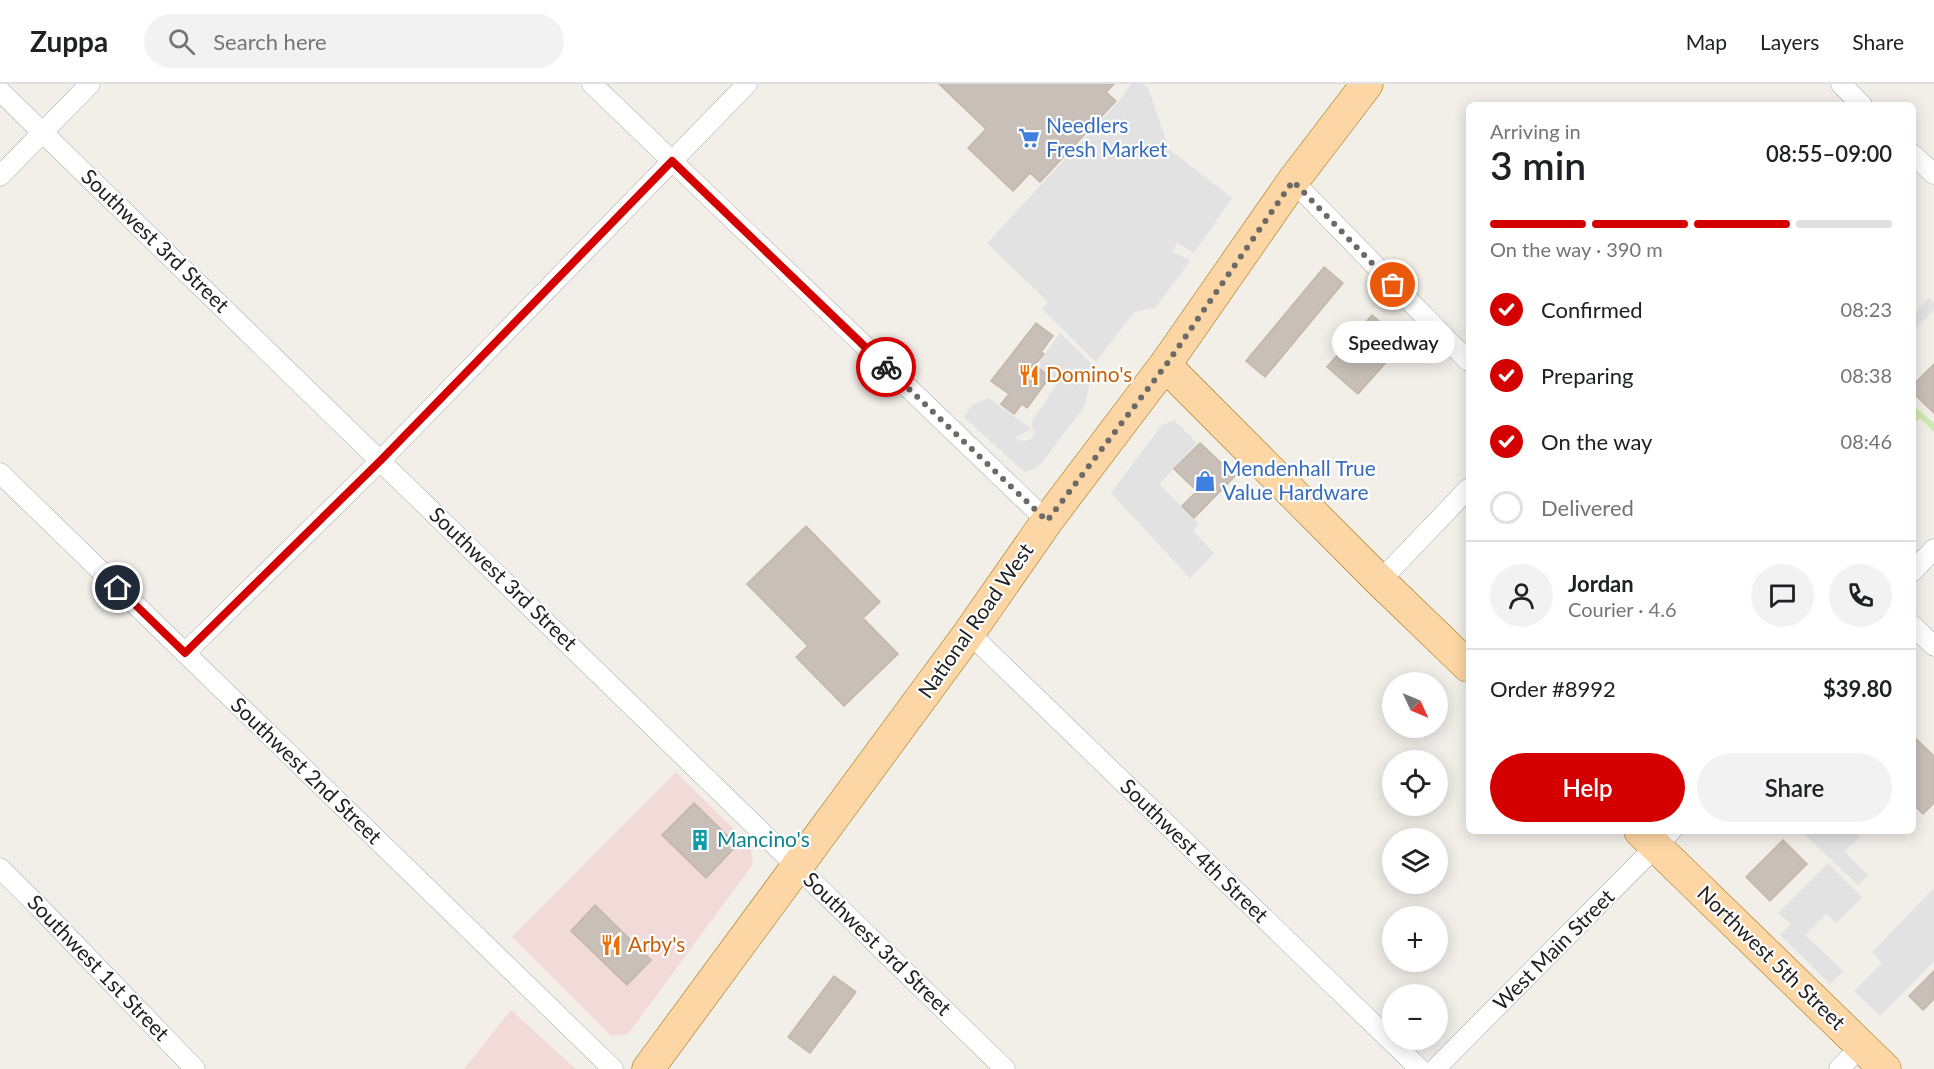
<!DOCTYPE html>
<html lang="en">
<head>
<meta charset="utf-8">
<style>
	body { margin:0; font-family:Lato,sans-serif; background:#f2f2f2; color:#202124; height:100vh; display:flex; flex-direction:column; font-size:22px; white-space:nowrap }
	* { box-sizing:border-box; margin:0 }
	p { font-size:20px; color:#757577 }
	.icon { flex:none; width:33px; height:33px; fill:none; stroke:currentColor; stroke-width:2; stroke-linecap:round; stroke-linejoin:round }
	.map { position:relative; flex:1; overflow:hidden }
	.sheet { position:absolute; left:1466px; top:18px; width:450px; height:732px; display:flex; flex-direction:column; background:#fff; border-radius:9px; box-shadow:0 3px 15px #0003 }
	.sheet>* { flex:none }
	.needle { width:39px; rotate:134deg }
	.fabs { position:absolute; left:1382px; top:588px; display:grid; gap:12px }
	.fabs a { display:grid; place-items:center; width:66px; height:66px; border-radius:50%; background:#fff; box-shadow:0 3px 15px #0003; font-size:30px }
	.pin { position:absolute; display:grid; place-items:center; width:51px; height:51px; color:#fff; margin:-26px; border:3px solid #fff; border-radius:50%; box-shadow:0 2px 6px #0007 }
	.courier { position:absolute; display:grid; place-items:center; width:60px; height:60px; margin:-30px; border:4px solid #d40000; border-radius:50%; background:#fff; color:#222; box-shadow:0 2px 8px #0007 }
	.bubble { position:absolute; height:42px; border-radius:21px; background:#fff; box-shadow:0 3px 15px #0003; font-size:20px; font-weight:600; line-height:42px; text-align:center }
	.headline em { font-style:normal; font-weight:600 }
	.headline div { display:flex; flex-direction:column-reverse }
	.headline { display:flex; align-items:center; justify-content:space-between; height:102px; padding:0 24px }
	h1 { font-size:39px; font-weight:600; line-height:45px }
	.bar { display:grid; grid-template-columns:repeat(4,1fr); gap:9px 6px; align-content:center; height:72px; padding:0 24px }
	.bar i { height:8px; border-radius:4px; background:#e0e0e0 }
	.bar .selected { background:#d40000 }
	.bar p { grid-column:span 4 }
	.line { display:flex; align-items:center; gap:15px; padding:0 24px; border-top:2px solid #e0e0e0 }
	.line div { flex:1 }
	.round { display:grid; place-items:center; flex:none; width:63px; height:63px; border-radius:32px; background:#f2f2f2 }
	ol { padding:0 24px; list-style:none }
	li { display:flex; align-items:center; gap:18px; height:66px }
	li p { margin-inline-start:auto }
	li .icon { padding:6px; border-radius:50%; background:#d40000; color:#fff; stroke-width:4 }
	li:last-child { color:#757577 }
	li i { width:33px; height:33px; border:3px solid #e0e0e0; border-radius:50% }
	.button { display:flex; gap:12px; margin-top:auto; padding:12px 24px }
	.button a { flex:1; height:69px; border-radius:36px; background:#d40000; color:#fff; font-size:24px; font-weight:600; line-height:69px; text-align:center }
	.button a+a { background:#f2f2f2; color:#202124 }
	header { display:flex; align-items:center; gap:36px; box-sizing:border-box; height:84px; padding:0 30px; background:#fff; border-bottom:2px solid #e0e0e0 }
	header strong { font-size:28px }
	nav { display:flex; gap:33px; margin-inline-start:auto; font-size:21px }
	.search { width:420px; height:54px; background:#f2f2f2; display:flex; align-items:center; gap:15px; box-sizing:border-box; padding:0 21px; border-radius:33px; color:#757577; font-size:22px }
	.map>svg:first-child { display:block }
	.commercial { fill:#f2dad9 }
	.grass { fill:#cdebb0 }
	.parking { fill:#e2e2e2 }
	.building { fill:#c7bfb8; stroke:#c4b6ab; stroke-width:1.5 }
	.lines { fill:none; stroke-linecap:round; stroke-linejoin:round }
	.street-casing { stroke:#a9a9a9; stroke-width:21 }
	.primary-casing { stroke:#a06b00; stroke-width:33 }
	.street { stroke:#fff; stroke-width:20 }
	.primary { stroke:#fcd6a4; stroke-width:32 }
	.done { stroke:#6b6a68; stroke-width:6; stroke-dasharray:0 10.8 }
	.route { stroke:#d40000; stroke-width:8 }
	.labels { text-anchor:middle; stroke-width:4.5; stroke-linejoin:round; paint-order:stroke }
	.shop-label { font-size:21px; fill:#366cbe; stroke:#fff; text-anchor:start }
	.street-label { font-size:21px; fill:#222; stroke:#fff }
	.food-label { font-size:21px; fill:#c56008; stroke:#fff; text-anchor:start }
	.culture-label { font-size:21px; fill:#0d838f; stroke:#fff; text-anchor:start }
</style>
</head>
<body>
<header>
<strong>Zuppa</strong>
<div class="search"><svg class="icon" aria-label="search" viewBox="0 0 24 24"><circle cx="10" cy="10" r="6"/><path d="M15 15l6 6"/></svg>Search here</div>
<nav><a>Map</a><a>Layers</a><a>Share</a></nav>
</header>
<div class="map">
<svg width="1934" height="985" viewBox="0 0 1934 985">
	<rect width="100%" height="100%" fill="#f2efe9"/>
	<!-- commercial -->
	<g class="commercial">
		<polygon points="676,688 750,761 753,780 628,950 611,952 512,853"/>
		<polygon points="511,926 576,985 464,985"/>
	</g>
	<!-- grass -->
	<polygon class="grass" points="1912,320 1934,339 1934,348 1920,334 1917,337 1913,333"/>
	<!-- parking -->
	<g class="parking">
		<polygon points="1131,0 1143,0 1148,4 1169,65 1232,114 1194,169 1177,159 1172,168 1191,176 1155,224 1134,228 1096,278 1042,225 1048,218 987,159 1119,17"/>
		<polygon points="1929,214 1934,219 1934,226 1913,247 1913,231"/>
		<polygon points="1060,249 1101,289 1090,300 1084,323 1043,377 1034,385 1024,388 964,333 972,321 989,314 1032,345 1015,353 1020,357 1030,356 1035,350 1031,339 1058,298 1037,281"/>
		<polygon points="1174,336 1197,359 1159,400 1199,440 1193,447 1214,469 1190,494 1111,409 1162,341"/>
		<polygon points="1801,747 1857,747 1860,753 1844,767 1868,791 1858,801"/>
		<polygon points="1828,779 1862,813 1836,839 1826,830 1805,851 1843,887 1830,900 1780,851 1791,840 1778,829"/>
		<polygon points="1934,804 1934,877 1880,932 1854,907 1882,879 1872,868"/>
	</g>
	<!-- building -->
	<g class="building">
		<polygon points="939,0 1114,0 1106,8 1116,17 1040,98 1030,89 1013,107 968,64 986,45"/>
		<polygon points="1324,183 1343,199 1265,293 1246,277"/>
		<polygon points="1372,231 1404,258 1358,310 1327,283"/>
		<polygon points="1036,239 1053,252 1041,268 1044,270 1035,281 1050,293 1027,324 1022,320 1014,330 1001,320 1009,310 991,297"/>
		<polygon points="1934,280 1934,329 1912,308 1912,302"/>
		<polygon points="1200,359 1235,392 1194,434 1182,422 1197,407 1174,385"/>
		<polygon points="806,442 880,518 863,534 898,570 844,622 796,573 808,562 747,500"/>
		<polygon points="1912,651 1934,672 1934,719 1923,730 1912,719"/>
		<polygon points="694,719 737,761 706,794 662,751"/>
		<polygon points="1783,756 1807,780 1770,817 1746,793"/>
		<polygon points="595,821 651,876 627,901 571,847"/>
		<polygon points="1934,887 1934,915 1923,926 1909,912"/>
		<polygon points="834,892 856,908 810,969 788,953"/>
	</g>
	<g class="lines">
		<defs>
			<g id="street">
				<polyline points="592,0 1047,437"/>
				<polyline points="1841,0 1862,21"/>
				<polyline points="0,7 1005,985"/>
				<polyline points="1912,70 1934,90"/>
				<polyline points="0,92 90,0"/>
				<polyline points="1293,97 1468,277"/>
				<polyline points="0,389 613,985"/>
				<polyline points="1912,488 1934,465"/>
				<polyline points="1380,497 1468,405"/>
				<polyline points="1912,541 1934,562"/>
				<polyline points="969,549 1420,985"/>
				<polyline points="185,569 381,376 747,0"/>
				<polyline points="0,784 40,824 195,985"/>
				<polyline points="1435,985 1671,747"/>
				<polyline points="1839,985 1862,961"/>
			</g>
			<g id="primary">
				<polyline points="1165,281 1380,497 1468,582"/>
				<polyline points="1640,747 1885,985"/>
				<polyline points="648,985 969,549 1047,437 1165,281 1293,97 1367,0"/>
			</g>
		</defs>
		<!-- street casing -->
		<use href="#street" class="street-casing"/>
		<!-- primary casing -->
		<use href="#primary" class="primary-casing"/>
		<!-- street -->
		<use href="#street" class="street"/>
		<!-- primary -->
		<use href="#primary" class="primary"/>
	</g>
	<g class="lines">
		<!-- done -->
		<polyline class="done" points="886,283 1047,437 1166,281 1293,97 1393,201"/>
		<!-- route -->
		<polyline class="route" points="118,504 185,569 381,376 672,77 886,283"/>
	</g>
	<!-- icons -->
	<defs>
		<symbol id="supermarket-bare" viewBox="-9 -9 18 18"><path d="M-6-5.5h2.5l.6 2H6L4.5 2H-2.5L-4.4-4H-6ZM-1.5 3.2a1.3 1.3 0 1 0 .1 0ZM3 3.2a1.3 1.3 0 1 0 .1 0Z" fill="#3f7fe0" stroke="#fff" stroke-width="2.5" paint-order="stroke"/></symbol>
		<symbol id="restaurant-bare" viewBox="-9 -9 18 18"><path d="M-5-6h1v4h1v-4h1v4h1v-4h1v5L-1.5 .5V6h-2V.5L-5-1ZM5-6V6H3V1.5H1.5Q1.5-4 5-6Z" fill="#e8710a" stroke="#fff" stroke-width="2.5" paint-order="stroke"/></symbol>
		<symbol id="shop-bare" viewBox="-9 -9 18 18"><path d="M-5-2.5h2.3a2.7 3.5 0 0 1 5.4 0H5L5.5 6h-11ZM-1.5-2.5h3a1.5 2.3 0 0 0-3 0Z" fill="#3f7fe0" stroke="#fff" stroke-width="2.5" paint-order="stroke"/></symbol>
		<symbol id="building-bare" viewBox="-9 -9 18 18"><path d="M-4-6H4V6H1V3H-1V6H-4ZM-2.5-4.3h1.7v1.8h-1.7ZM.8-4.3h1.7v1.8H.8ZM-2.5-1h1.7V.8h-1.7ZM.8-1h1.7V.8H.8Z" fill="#0f9aa8" stroke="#fff" stroke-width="2.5" paint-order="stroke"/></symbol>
	</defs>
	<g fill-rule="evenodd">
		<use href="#supermarket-bare" x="1014" y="39" width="30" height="30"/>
		<use href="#restaurant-bare" x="1014" y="276" width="30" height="30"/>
		<use href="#shop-bare" x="1190" y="382" width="30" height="30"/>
		<use href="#building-bare" x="685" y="741" width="30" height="30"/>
		<use href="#restaurant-bare" x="596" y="846" width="30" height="30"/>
	</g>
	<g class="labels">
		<!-- shop labels -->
		<g class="shop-label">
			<text x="1046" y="49">Needlers<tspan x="1046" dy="24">Fresh Market</tspan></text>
			<text x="1222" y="392">Mendenhall True<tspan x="1222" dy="24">Value Hardware</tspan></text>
		</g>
		<!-- street labels -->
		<g class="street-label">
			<text transform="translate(155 157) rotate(44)" y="7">Southwest 3rd Street</text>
			<text transform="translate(503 495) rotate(44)" y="7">Southwest 3rd Street</text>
			<text transform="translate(976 537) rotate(-55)" y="7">National Road West</text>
			<text transform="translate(306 687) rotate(44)" y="7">Southwest 2nd Street</text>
			<text transform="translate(1194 767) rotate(44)" y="7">Southwest 4th Street</text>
			<text transform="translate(877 860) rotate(44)" y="7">Southwest 3rd Street</text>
			<text transform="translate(1554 866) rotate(-45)" y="7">West Main Street</text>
			<text transform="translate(1771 874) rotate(44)" y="7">Northwest 5th Street</text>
			<text transform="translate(98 884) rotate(46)" y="7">Southwest 1st Street</text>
		</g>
		<!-- food labels -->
		<g class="food-label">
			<text x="1046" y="298">Domino's</text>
			<text x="628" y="868">Arby's</text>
		</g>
		<!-- culture labels -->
		<g class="culture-label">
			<text x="717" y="763">Mancino's</text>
		</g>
	</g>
</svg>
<div class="fabs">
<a><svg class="needle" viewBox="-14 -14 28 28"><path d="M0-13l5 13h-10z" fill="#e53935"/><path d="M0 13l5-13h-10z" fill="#757577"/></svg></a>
<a><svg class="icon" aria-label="locate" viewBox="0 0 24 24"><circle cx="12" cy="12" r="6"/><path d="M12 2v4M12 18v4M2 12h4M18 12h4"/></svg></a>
<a><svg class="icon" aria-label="layers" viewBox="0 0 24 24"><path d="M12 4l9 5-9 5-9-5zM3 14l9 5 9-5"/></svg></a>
<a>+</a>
<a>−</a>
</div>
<div class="pin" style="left:1393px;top:201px;background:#ea580c"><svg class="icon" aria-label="bag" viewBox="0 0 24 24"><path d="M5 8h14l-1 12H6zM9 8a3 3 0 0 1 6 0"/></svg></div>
<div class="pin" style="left:118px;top:504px;background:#1f2937"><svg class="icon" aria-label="home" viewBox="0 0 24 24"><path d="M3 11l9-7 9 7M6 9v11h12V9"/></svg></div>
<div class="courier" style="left:886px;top:283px"><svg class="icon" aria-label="bike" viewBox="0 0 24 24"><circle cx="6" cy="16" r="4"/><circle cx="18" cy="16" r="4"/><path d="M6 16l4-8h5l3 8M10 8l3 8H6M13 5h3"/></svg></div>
<div class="bubble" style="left:1332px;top:237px;width:123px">Speedway</div>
<section class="sheet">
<div class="headline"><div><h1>3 min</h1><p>Arriving in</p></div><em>08:55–09:00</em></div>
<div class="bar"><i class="selected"></i><i class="selected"></i><i class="selected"></i><i></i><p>On the way · 390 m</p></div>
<ol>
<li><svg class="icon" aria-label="check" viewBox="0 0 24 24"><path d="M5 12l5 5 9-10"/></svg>Confirmed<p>08:23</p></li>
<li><svg class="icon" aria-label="check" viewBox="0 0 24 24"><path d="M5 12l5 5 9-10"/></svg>Preparing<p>08:38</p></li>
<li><svg class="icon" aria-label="check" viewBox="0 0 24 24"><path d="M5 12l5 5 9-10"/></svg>On the way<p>08:46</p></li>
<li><i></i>Delivered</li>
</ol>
<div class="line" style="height:108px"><a class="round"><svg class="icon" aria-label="person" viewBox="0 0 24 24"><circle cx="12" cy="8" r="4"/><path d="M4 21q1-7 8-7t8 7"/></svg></a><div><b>Jordan</b><p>Courier · 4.6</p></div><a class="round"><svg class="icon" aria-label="chat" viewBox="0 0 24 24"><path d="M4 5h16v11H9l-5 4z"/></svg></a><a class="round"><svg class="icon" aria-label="phone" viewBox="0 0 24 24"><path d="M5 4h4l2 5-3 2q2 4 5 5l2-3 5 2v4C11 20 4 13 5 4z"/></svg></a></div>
<div class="line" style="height:78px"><div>Order #8992</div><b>$39.80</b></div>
<div class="button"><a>Help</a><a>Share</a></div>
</section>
</div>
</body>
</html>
